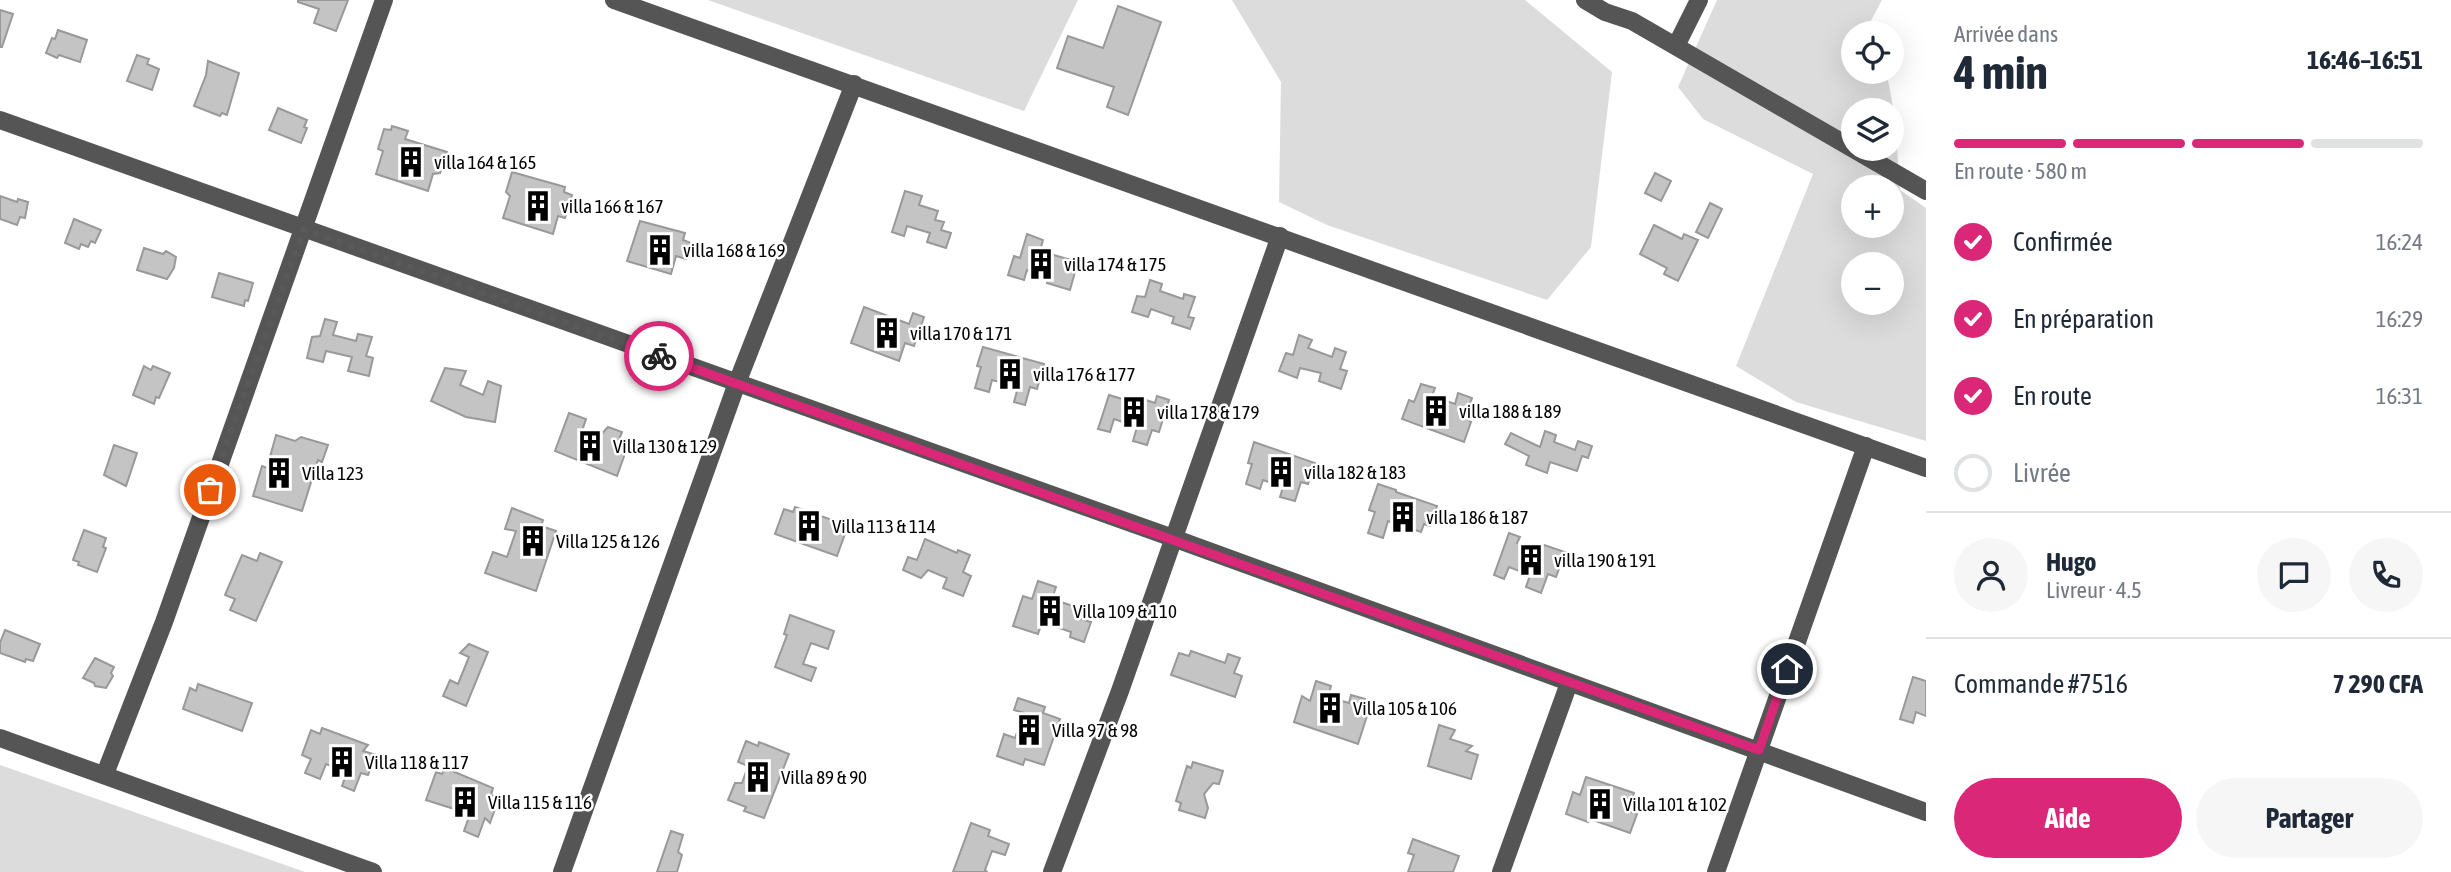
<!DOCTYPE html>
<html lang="fr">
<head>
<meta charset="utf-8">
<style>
	body { margin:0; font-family:"Asap Condensed",sans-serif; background:#f6f6f7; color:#1f2937; height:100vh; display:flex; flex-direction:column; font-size:26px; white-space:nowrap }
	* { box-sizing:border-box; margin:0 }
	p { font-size:23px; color:#747a83 }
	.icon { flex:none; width:38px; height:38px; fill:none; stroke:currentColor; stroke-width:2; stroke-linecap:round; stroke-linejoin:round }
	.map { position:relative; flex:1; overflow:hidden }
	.side { display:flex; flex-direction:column; background:#fff; width:525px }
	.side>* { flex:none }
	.controls { position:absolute; left:1841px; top:21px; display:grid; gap:14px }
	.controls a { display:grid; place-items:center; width:63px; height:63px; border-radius:50%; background:#fff; box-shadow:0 7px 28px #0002; font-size:35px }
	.pin { position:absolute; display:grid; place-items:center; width:60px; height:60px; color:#fff; margin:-30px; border:4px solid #fff; border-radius:50%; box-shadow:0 2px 7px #0007 }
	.courier { position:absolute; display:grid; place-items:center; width:70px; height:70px; margin:-35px; border:5px solid #db2777; border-radius:50%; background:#fff; color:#222; box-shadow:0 2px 9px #0007 }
	.overview em { font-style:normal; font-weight:700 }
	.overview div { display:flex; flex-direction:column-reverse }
	.overview { display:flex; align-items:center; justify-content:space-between; height:119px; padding:0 28px }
	h1 { font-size:46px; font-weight:700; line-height:52px }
	.bar { display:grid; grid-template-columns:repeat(4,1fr); gap:10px 7px; align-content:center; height:84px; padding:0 28px }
	.bar i { height:9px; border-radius:5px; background:#e0e1e3 }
	.bar .on { background:#db2777 }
	.bar p { grid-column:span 4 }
	.line { display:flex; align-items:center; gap:18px; padding:0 28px; border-top:2px solid #e0e1e3 }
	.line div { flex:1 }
	.round { display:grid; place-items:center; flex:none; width:74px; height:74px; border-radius:37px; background:#f6f6f7 }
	ol { padding:0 28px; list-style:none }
	li { display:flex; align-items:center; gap:21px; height:77px }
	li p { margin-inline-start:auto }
	li .icon { padding:7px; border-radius:50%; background:#db2777; color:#fff; stroke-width:4 }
	li:last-child { color:#747a83 }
	li i { width:38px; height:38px; border:4px solid #e0e1e3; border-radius:50% }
	.button { display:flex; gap:14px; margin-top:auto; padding:14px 28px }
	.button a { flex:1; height:80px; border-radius:42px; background:#db2777; color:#fff; font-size:28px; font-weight:700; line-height:80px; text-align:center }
	.button a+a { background:#f6f6f7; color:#1f2937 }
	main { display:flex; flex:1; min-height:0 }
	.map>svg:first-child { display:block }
	.green { fill:#dcdcdc; fill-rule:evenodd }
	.building { fill:#c4c4c4; stroke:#999; stroke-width:2 }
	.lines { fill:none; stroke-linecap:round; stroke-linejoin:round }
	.minor { stroke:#555; stroke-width:18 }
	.done { stroke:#595959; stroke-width:7; stroke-dasharray:0 12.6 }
	.route { stroke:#db2777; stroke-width:9 }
	.labels { text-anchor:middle; stroke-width:5; stroke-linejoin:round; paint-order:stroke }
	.poi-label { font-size:19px; fill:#000; stroke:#fff; text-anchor:start }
</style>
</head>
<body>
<main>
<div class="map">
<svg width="1926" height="872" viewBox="0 0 1926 872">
	<rect width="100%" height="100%" fill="#fff"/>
	<!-- green -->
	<g class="green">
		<polygon points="708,0 1078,0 1024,111"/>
		<polygon points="1232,0 1525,0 1612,72 1591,247 1547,300 1327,225 1279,202 1281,82"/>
		<path d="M1717,0H1882L1868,26L1872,33H1853V72H1886C1896,111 1897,150 1900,190L1926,208V441L1796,402L1736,366L1813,174L1703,119L1678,87ZM1853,110H1892V149H1853ZM1853,187H1892V226H1853ZM1853,264H1892V303H1853Z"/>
		<polygon points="0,765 305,872 0,872"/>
	</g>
	<!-- building -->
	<g class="building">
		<polygon points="298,0 348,0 336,31 314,23 319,9 298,2"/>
		<polygon points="1118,6 1161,22 1128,115 1107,107 1114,87 1057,68 1068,36 1103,48"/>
		<polygon points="0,10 13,14 2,47 0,47"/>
		<polygon points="58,30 87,40 80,62 59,55 57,58 46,53 52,38 55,39"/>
		<polygon points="137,55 149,59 147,64 159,69 152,90 127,81"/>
		<polygon points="208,61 239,73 227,115 222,113 220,116 194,106 206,75"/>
		<polygon points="278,108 307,120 304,127 307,128 301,143 269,130"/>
		<polygon points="392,126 408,131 405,139 447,152 440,173 433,174 428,191 376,174 383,151 378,149 384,129 391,130"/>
		<polygon points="512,172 565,187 564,192 572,195 565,218 558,216 553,234 503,218 510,196 506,192"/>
		<polygon points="1655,173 1671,181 1661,201 1645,193"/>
		<polygon points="905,191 922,196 919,205 938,211 935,220 944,222 941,230 951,233 946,248 927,242 930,233 907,226 904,236 892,232"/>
		<polygon points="0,196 17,202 18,199 28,202 25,218 20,217 17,225 0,219"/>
		<polygon points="1710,203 1722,209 1708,238 1696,232"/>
		<polygon points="74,219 101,230 95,243 91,241 88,247 81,244 79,249 65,243"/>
		<polygon points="640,221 685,233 683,240 691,243 686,259 676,256 671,274 627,261"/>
		<polygon points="1654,225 1682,239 1684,234 1698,240 1678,281 1664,274 1667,268 1640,254"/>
		<polygon points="1027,234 1043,240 1040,251 1071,260 1068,270 1075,272 1070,290 1047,283 1048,277 1027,270 1024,280 1008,275 1014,256 1020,258"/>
		<polygon points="144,248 163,254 166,251 176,257 174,268 167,279 137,270"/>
		<polygon points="219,273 253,283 248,301 245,300 244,306 212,297"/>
		<polygon points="1150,280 1162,284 1160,291 1183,299 1184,294 1195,297 1188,317 1194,318 1190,329 1172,323 1174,317 1151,309 1148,317 1132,312 1137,296 1145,297"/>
		<polygon points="864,307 909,324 913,313 924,317 914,346 905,343 899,361 851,343"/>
		<polygon points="325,319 337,322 333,335 356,341 358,334 372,337 366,356 373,358 369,376 348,371 352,357 326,351 323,362 307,358 312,337 320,336"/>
		<polygon points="1299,335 1312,340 1308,348 1332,357 1335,348 1346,352 1340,369 1347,371 1341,389 1319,381 1321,373 1300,368 1297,378 1279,371 1286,353 1293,355"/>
		<polygon points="983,347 1044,364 1037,389 1030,387 1025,405 1014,402 1018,387 992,380 989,392 975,388 981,367 977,366"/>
		<polygon points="144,366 151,370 153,366 170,373 159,398 156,397 154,404 133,395"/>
		<polygon points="445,368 466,371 460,385 483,395 488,381 501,386 495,422 466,417 431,401"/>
		<polygon points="1421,384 1435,388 1432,396 1455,404 1458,393 1472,398 1465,418 1471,422 1464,442 1402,419 1409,400 1414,402"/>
		<polygon points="1109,395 1142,405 1143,399 1155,403 1157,396 1169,400 1159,432 1152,430 1147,445 1133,441 1137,427 1114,419 1110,432 1098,429"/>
		<polygon points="569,413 586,419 582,431 599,437 608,427 622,432 617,444 627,448 617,476 555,451"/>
		<polygon points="1545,431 1556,435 1554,442 1575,450 1578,441 1592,446 1588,458 1582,456 1577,471 1550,462 1547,473 1526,465 1529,456 1505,444 1511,433 1540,447"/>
		<polygon points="276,435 295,441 301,437 328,445 322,462 318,460 302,511 253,496 262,466 267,468"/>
		<polygon points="1254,442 1315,463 1308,484 1301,482 1295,501 1280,497 1283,487 1263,480 1260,489 1246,484 1252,464 1248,463"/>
		<polygon points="114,445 137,453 126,486 104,475"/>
		<polygon points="1378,484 1396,490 1396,492 1437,506 1430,526 1424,524 1421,532 1388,521 1383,538 1368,533 1375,512 1369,510"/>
		<polygon points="795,507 841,523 838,532 845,534 837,556 775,534 784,509 793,512"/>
		<polygon points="512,508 543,520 541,526 556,531 536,591 485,573 493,552 507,557 516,531 505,529"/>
		<polygon points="84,530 106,538 103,547 106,548 97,572 78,565 79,562 73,560"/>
		<polygon points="1509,533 1520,537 1517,543 1538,551 1541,544 1565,552 1556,577 1548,574 1541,593 1526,587 1530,575 1509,567 1504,579 1494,575"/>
		<polygon points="925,539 957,553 958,550 970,555 963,572 971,576 963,596 943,588 947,578 928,570 921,578 903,570 908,557 917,560"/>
		<polygon points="260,553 282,562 256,621 230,610 235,599 225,595 242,555 257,561"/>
		<polygon points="1038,581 1056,587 1052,599 1082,609 1081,619 1091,622 1084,642 1070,637 1071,632 1042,622 1038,634 1013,626 1023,596 1032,599"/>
		<polygon points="790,615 834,631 828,649 811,643 803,664 816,668 811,681 775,667 787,635 784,634"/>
		<polygon points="5,630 40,644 33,661 26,659 25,662 0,653 0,643"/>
		<polygon points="469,644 488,652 466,706 443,696 450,680 458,684 469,657 460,653"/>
		<polygon points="1191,651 1225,663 1228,654 1240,658 1234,673 1242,676 1235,697 1171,675 1179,653 1189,656"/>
		<polygon points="95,658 114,667 111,673 113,676 106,688 95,686 94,683 83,678"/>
		<polygon points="1913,677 1926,681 1926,716 1916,712 1913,723 1900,719"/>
		<polygon points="1316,681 1331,686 1328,697 1349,703 1351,695 1365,699 1361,714 1367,716 1358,744 1294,722 1302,696 1310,701"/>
		<polygon points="198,684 252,703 242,731 183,709 190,688 196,691"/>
		<polygon points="1018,698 1045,707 1043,713 1060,719 1044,765 1025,759 1023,765 997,756 1004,734 1015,738 1024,713 1014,710"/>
		<polygon points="1439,725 1455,730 1450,739 1472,746 1466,751 1478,755 1471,779 1428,766"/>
		<polygon points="322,728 368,745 363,751 376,755 368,775 361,773 354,791 342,786 347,772 326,764 320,779 305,773 311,759 302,755 311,730 320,734"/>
		<polygon points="746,741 758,746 759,742 789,754 764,818 744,811 746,807 728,800 735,783 742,783 748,766 738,762"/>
		<polygon points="1193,762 1223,771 1219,784 1213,783 1204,794 1208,808 1205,818 1179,810 1181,803 1176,801 1187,766 1191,768"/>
		<polygon points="445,768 493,788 491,795 499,798 490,823 485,818 478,837 464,831 470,814 426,800 436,772 442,774"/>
		<polygon points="1586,777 1634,793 1628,811 1637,814 1630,833 1590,819 1588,822 1566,814 1573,792 1580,795"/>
		<polygon points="971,823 990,830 988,836 1009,844 1005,855 992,851 985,870 987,872 953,872"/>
		<polygon points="671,831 683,835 678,852 682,855 677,872 657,872"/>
		<polygon points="1413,839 1459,856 1453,872 1408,872 1414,855 1408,853"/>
	</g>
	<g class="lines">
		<!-- minor -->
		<g class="minor">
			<polyline points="614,0 1926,468"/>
			<polyline points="1585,0 1605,12 1632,21 1926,191"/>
			<polyline points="1676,46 1699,0"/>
			<polyline points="0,120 1173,538 1926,812"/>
			<polyline points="0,738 373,872"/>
			<polyline points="105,774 164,622 384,0"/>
			<polyline points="562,872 737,383 854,84"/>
			<polyline points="1052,872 1120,691 1280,236"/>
			<polyline points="1501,872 1569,683"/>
			<polyline points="1716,872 1866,446"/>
		</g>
	</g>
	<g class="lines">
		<!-- done -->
		<polyline class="done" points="210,490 304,229 659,356"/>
		<!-- route -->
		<path class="route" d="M659,356C1026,485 1392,620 1759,750L1787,669"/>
	</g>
	<!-- icons -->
	<defs>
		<symbol id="building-bare" viewBox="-9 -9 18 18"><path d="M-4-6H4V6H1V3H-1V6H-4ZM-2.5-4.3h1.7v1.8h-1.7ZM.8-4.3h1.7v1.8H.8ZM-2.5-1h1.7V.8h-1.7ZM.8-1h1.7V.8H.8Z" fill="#000" stroke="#fff" stroke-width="2.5" paint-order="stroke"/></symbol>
	</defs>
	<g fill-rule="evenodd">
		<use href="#building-bare" x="389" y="140" width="44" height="44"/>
		<use href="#building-bare" x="516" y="184" width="44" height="44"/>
		<use href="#building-bare" x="638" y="228" width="44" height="44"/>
		<use href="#building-bare" x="1019" y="242" width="44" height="44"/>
		<use href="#building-bare" x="865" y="311" width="44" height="44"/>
		<use href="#building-bare" x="988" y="352" width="44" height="44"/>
		<use href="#building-bare" x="1414" y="389" width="44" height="44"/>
		<use href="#building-bare" x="1112" y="390" width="44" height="44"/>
		<use href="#building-bare" x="568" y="424" width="44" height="44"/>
		<use href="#building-bare" x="1259" y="450" width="44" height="44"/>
		<use href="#building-bare" x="257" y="451" width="44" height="44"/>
		<use href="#building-bare" x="1381" y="495" width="44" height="44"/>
		<use href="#building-bare" x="787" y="504" width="44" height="44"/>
		<use href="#building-bare" x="511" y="519" width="44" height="44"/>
		<use href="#building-bare" x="1509" y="538" width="44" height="44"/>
		<use href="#building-bare" x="1028" y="589" width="44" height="44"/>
		<use href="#building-bare" x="1308" y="686" width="44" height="44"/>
		<use href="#building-bare" x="1007" y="708" width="44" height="44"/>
		<use href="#building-bare" x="320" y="740" width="44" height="44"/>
		<use href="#building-bare" x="736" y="755" width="44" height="44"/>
		<use href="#building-bare" x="443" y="780" width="44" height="44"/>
		<use href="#building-bare" x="1578" y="782" width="44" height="44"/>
	</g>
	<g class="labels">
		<!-- poi labels -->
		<g class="poi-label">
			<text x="434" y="169">villa 164 &amp; 165</text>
			<text x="561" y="213">villa 166 &amp; 167</text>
			<text x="683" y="257">villa 168 &amp; 169</text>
			<text x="1064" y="271">villa 174 &amp; 175</text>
			<text x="910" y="340">villa 170 &amp; 171</text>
			<text x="1033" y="381">villa 176 &amp; 177</text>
			<text x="1459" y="418">villa 188 &amp; 189</text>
			<text x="1157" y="419">villa 178 &amp; 179</text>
			<text x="613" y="453">Villa 130 &amp; 129</text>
			<text x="1304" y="479">villa 182 &amp; 183</text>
			<text x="302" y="480">Villa 123</text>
			<text x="1426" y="524">villa 186 &amp; 187</text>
			<text x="832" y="533">Villa 113 &amp; 114</text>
			<text x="556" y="548">Villa 125 &amp; 126</text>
			<text x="1554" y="567">villa 190 &amp; 191</text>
			<text x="1073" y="618">Villa 109 &amp; 110</text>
			<text x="1353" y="715">Villa 105 &amp; 106</text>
			<text x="1052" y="737">Villa 97 &amp; 98</text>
			<text x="365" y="769">Villa 118 &amp; 117</text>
			<text x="781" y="784">Villa 89 &amp; 90</text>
			<text x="488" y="809">Villa 115 &amp; 116</text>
			<text x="1623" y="811">Villa 101 &amp; 102</text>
		</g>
	</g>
</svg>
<div class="controls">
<a><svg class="icon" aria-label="locate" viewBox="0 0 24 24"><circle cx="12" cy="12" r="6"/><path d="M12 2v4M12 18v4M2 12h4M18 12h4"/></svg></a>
<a><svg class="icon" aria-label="layers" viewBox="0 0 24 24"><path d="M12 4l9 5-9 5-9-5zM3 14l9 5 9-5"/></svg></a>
<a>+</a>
<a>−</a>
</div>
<div class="pin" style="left:210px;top:490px;background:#ea580c"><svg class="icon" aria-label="bag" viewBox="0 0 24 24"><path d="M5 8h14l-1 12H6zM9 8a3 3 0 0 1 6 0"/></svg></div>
<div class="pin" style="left:1787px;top:669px;background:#1f2937"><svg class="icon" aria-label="home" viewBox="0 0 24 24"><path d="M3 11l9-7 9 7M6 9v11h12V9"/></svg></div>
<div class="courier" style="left:659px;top:356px"><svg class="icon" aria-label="bike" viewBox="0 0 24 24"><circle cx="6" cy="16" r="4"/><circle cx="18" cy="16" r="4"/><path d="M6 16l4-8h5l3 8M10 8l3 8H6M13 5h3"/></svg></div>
</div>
<section class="side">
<div class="overview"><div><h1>4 min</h1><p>Arrivée dans</p></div><em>16:46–16:51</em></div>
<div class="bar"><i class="on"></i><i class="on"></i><i class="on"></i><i></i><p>En route · 580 m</p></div>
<ol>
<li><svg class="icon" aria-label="check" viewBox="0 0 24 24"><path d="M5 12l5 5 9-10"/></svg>Confirmée<p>16:24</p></li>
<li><svg class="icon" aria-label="check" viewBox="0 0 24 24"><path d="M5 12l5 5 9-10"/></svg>En préparation<p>16:29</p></li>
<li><svg class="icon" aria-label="check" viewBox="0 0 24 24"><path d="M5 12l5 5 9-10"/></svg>En route<p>16:31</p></li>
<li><i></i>Livrée</li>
</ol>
<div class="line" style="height:126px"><a class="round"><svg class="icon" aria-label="person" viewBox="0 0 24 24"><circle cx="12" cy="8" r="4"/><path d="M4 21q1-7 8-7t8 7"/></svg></a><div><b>Hugo</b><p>Livreur · 4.5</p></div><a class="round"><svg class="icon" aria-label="chat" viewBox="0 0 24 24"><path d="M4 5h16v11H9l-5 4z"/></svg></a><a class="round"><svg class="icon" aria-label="phone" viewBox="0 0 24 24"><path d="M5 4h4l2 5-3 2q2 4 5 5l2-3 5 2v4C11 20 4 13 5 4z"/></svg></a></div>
<div class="line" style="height:91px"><div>Commande #7516</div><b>7 290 CFA</b></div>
<div class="button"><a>Aide</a><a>Partager</a></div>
</section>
</main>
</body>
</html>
